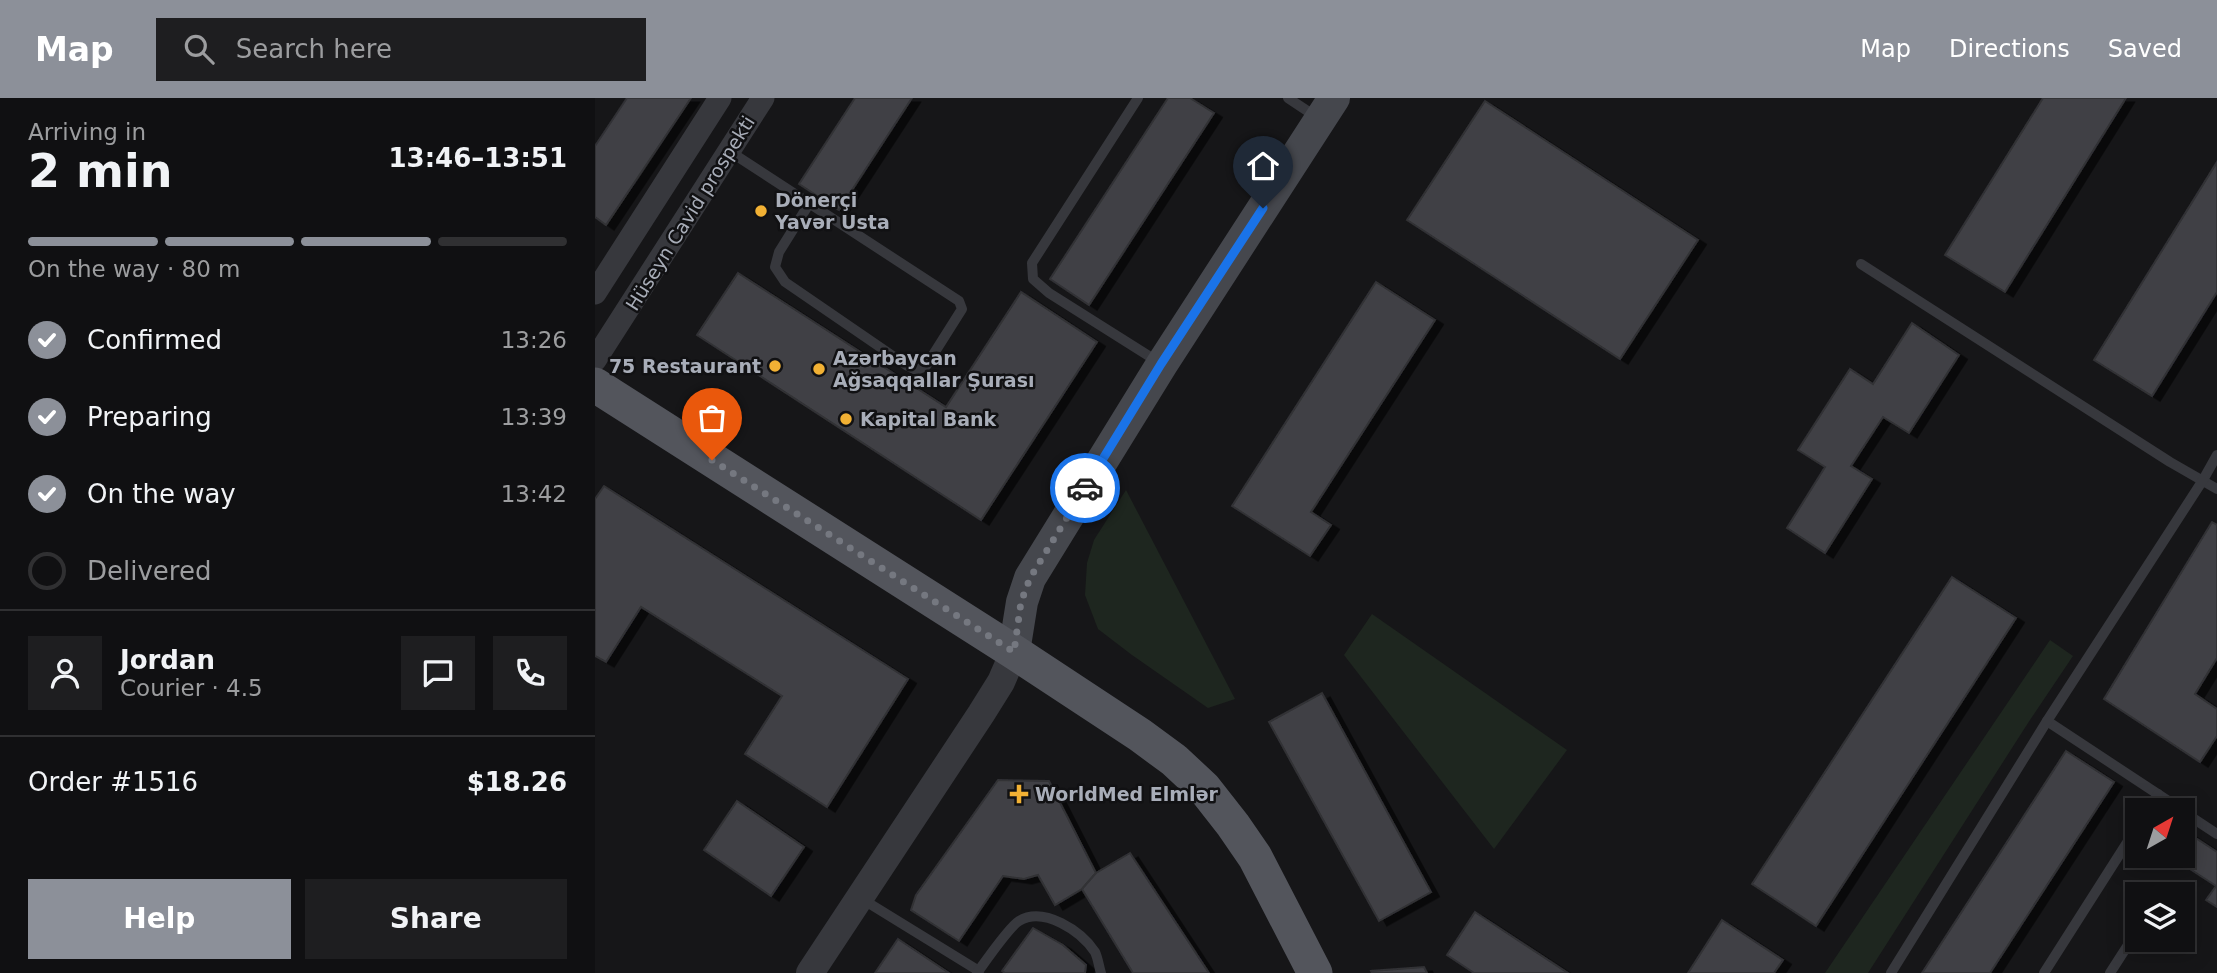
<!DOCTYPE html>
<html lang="en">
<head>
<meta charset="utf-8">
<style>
	body { margin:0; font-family:"DejaVu Sans",sans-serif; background:#1e1e20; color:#f1f3f6; height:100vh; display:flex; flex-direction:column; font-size:26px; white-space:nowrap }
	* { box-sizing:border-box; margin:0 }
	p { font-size:23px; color:#9c9d9f }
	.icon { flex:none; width:38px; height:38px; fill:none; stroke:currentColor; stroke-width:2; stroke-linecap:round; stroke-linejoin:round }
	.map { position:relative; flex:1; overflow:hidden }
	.drawer { display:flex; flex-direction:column; background:#101012; width:595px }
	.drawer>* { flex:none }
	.needle { width:46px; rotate:39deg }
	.fabs { position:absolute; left:1530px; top:700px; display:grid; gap:14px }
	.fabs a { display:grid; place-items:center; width:70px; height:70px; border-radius:0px; background:#101012; box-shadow:0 4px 18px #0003,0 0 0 2px #303032; font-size:35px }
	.pin { position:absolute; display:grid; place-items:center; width:60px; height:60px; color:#fff; margin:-72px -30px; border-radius:50% 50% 50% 0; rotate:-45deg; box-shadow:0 0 7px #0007 }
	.pin .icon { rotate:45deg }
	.courier { position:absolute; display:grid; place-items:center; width:70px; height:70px; margin:-35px; border:5px solid #1a73e8; border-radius:50%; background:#fff; color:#222; box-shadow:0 2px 9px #0007 }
	.summary em { font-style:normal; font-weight:700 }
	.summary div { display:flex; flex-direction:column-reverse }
	.summary { display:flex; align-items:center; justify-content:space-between; height:119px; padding:0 28px }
	h1 { font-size:46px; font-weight:700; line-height:52px }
	.bar { display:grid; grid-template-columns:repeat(4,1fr); gap:10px 7px; align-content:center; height:84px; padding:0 28px }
	.bar i { height:9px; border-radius:5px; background:#303032 }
	.bar .active { background:#8c9099 }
	.bar p { grid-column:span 4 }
	.line { display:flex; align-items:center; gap:18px; padding:0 28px; border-top:2px solid #303032 }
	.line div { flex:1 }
	.round { display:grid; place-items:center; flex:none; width:74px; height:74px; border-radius:0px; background:#1e1e20 }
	ol { padding:0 28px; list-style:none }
	li { display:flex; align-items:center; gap:21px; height:77px }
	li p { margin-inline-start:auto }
	li .icon { padding:7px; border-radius:50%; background:#8c9099; color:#fff; stroke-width:4 }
	li:last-child { color:#9c9d9f }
	li i { width:38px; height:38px; border:4px solid #303032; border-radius:50% }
	.cta { display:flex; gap:14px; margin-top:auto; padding:14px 28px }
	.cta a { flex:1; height:80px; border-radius:0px; background:#8c9099; color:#fff; font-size:28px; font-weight:700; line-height:80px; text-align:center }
	.cta a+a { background:#1e1e20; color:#f1f3f6 }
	header { display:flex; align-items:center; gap:42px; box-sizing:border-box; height:98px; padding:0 35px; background:#8c9099; color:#fff }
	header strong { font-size:33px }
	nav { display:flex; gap:38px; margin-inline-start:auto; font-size:24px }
	.search { width:490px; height:63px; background:#1e1e20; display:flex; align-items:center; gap:18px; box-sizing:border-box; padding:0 24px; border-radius:0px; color:#9c9d9f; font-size:26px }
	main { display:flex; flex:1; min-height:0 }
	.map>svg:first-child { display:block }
	.green { fill:#1e261f }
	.building { fill:#404145; stroke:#303034; stroke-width:2; filter:url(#shadow) }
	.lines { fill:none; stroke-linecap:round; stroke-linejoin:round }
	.service { stroke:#37383d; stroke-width:10 }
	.minor { stroke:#37383d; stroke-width:23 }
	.tertiary { stroke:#37383d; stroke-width:28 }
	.secondary { stroke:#45474d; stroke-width:32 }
	.primary { stroke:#53555c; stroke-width:35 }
	.done { stroke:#757880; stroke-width:7; stroke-dasharray:0 12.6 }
	.route { stroke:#1a73e8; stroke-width:9 }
	.poi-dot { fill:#f2b134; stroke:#111113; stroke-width:2.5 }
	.labels { text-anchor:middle; stroke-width:5; stroke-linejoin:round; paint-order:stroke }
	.poi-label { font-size:19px; font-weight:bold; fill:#a8adb8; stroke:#111113; text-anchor:start }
	.street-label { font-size:19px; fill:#a8adb8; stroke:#111113 }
</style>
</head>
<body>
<header>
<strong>Map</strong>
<div class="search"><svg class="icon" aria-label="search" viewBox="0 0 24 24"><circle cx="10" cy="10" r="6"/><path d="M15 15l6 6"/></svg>Search here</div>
<nav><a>Map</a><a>Directions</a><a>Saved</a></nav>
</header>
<main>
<section class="drawer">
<div class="summary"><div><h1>2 min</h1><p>Arriving in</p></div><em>13:46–13:51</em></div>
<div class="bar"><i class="active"></i><i class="active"></i><i class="active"></i><i></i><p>On the way · 80 m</p></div>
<ol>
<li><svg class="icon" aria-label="check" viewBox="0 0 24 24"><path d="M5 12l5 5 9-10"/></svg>Confirmed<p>13:26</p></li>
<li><svg class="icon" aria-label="check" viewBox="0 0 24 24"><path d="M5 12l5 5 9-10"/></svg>Preparing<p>13:39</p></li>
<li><svg class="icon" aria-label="check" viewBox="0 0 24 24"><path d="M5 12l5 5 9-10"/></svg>On the way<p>13:42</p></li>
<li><i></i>Delivered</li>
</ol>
<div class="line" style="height:126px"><a class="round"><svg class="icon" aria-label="person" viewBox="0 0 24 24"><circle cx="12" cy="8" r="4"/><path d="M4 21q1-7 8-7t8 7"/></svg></a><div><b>Jordan</b><p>Courier · 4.5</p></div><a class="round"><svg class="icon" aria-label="chat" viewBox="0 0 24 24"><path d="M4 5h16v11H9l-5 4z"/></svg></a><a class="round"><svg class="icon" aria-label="phone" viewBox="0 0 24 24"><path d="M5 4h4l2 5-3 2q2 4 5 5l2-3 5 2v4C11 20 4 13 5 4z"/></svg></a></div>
<div class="line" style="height:91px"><div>Order #1516</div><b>$18.26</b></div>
<div class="cta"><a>Help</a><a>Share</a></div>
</section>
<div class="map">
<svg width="1622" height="875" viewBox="0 0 1622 875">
	<defs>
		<filter id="shadow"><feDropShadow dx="8" dy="4.5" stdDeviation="0" flood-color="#0009"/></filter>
	</defs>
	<rect width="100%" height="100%" fill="#161618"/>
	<!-- green -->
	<g class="green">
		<polygon points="531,392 640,601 613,610 537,557 503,531 490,497 492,465 499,442"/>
		<polygon points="777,516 972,652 899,751 749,557"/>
		<polygon points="1455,542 1478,558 1433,625 1273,875 1230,875"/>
	</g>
	<!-- building -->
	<g class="building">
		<polygon points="32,0 96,0 11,127 0,119 0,48"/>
		<polygon points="260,0 317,0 244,112 204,86"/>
		<polygon points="573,0 595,0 619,15 494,207 455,181"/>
		<polygon points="1448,0 1531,0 1410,194 1350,157"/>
		<polygon points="890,3 1103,142 1025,261 812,122"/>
		<polygon points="1622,64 1622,194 1557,298 1499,262"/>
		<polygon points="143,175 351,309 426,194 502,244 386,422 102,237"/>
		<polygon points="781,184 840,222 716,414 736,427 715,458 637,408"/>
		<polygon points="1317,225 1364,257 1314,335 1288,319 1256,368 1277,381 1230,455 1192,430 1230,369 1203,352 1255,271 1278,286"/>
		<polygon points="9,388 313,581 232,709 150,656 187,598 46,509 11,564 0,558 0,401"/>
		<polygon points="1617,424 1622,427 1622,560 1600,596 1622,611 1622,638 1605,664 1509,601"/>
		<polygon points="1357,479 1421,520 1221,828 1157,786"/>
		<polygon points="727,595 836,794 784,823 674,624"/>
		<polygon points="1471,653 1519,684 1395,875 1327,875"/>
		<polygon points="403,682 454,683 501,775 487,791 460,807 443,777 429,781 408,778 364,843 316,812 321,797"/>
		<polygon points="142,703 209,749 176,798 109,752"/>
		<polygon points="1587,731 1622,754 1622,809 1611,802 1621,788 1575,758 1587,758"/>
		<polygon points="535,755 614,875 538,875 487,791 501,775"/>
		<polygon points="880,814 973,875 879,875 852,857"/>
		<polygon points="1127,822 1188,862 1179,875 1093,875"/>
		<polygon points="438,830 468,847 491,867 490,875 410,875 407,873"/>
		<polygon points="303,841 354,875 280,875"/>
		<polygon points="829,869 832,875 777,875 776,873"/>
	</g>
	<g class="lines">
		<!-- service -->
		<g class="service">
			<polyline points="543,0 437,165 438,181 454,195 565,265"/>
			<polyline points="693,0 723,20"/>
			<polyline points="134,53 364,203 367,211 331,268 321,272 311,267 190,184 180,169 184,154 214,106"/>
			<polyline points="1266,166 1575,364 1622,391"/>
			<polyline points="1452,623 1587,712"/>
			<polyline points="1553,712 1563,696"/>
			<polyline points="1587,713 1622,736"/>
			<polyline points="1566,796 1566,795"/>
			<polyline points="267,801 384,873"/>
			<path d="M382,875C390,864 414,829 424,823C449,808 486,833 500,854C503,860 504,869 506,875"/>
			<polyline points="1296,875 1452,623 1608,382 1622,357"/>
			<polyline points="1449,875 1542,729"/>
			<polyline points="1515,875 1542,833"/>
		</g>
		<!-- minor -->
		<g class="minor">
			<polyline points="0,195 125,0"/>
			<polyline points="0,262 168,0"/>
		</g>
		<!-- tertiary -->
		<polyline class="tertiary" points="215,875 386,616 406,584 419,554"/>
		<!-- secondary -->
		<polyline class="secondary" points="419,554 427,504 435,480 567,266 739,0"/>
		<!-- primary -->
		<polyline class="primary" points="0,287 419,554 545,637 579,662 609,690 638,727 660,759 720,875"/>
	</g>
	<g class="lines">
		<!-- done -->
		<polyline class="done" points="117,362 419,554 426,504 435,480 490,390"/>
		<!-- route -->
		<polyline class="route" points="490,390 566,266 668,110"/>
	</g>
	<!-- markers -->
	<g class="poi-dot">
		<circle cx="166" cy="113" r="7"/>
		<circle cx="180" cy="268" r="7"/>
		<circle cx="224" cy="271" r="7"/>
		<circle cx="251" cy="321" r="7"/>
		<path d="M420.5 685.5h7v7h7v7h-7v7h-7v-7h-7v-7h7z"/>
	</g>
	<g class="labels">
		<!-- poi labels -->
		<g class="poi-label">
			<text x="180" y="109">Dönerçi<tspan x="180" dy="22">Yavər Usta</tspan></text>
			<text x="238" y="267">Azərbaycan<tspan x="238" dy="22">Ağsaqqallar Şurası</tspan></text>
			<text x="166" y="275" text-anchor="end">75 Restaurant</text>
			<text x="265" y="328">Kapital Bank</text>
			<text x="440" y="703">WorldMed Elmlər</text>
		</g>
		<!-- street labels -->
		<g class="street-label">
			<text transform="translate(95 115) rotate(-58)" y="7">Hüseyn Cavid prospekti</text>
		</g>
	</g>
</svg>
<div class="fabs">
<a><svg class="needle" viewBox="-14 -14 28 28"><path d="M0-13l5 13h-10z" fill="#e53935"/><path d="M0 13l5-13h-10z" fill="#9c9d9f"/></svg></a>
<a><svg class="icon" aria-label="layers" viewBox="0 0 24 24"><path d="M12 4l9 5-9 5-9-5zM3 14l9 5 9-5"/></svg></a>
</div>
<div class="pin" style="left:117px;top:362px;background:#ea580c"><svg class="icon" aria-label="bag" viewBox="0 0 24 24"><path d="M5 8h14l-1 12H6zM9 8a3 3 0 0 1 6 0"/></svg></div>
<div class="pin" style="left:668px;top:110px;background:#1f2937"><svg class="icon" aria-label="home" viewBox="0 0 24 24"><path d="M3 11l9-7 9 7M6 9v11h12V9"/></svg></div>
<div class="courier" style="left:490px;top:390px"><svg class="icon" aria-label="car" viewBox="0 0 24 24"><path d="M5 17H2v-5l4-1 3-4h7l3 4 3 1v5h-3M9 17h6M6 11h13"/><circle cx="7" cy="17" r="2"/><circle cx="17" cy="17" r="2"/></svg></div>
</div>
</main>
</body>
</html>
